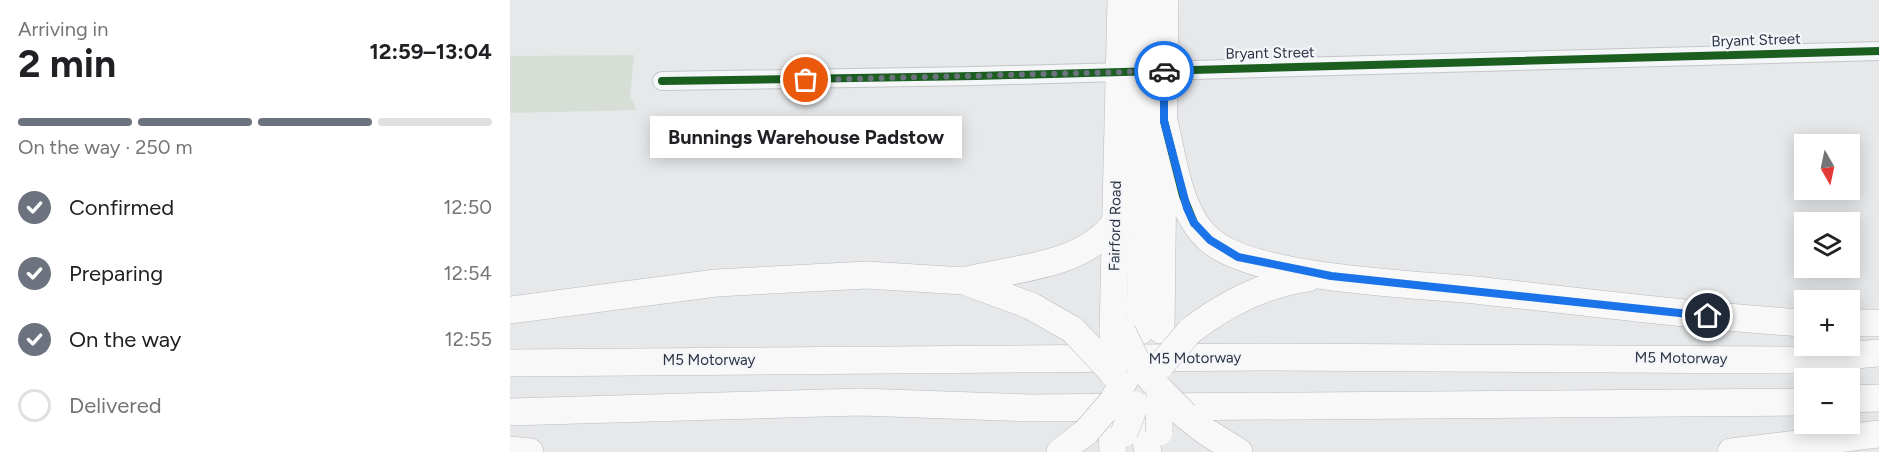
<!DOCTYPE html>
<html lang="en">
<head>
<meta charset="utf-8">
<style>
	body { margin:0; font-family:Figtree,sans-serif; background:#f2f2f2; color:#202124; height:100vh; display:flex; flex-direction:column; font-size:22px; white-space:nowrap }
	* { box-sizing:border-box; margin:0 }
	p { font-size:20px; color:#757577 }
	.icon { flex:none; width:33px; height:33px; fill:none; stroke:currentColor; stroke-width:2; stroke-linecap:round; stroke-linejoin:round }
	.map { position:relative; flex:1; overflow:hidden }
	.details { display:flex; flex-direction:column; background:#fff; width:510px }
	.details>* { flex:none }
	.needle { width:39px; rotate:171deg }
	.buttons { position:absolute; left:1284px; top:134px; display:grid; gap:12px }
	.buttons a { display:grid; place-items:center; width:66px; height:66px; border-radius:0px; background:#fff; box-shadow:0 3px 15px #0003; font-size:30px }
	.pin { position:absolute; display:grid; place-items:center; width:51px; height:51px; color:#fff; margin:-26px; border:3px solid #fff; border-radius:50%; box-shadow:0 2px 6px #0007 }
	.courier { position:absolute; display:grid; place-items:center; width:60px; height:60px; margin:-30px; border:4px solid #1a73e8; border-radius:50%; background:#fff; color:#222; box-shadow:0 2px 8px #0007 }
	.bubble { position:absolute; height:42px; border-radius:0px; background:#fff; box-shadow:0 3px 15px #0003; font-size:20px; font-weight:700; line-height:42px; text-align:center }
	.summary em { font-style:normal; font-weight:700 }
	.summary div { display:flex; flex-direction:column-reverse }
	.summary { display:flex; align-items:center; justify-content:space-between; height:102px; padding:0 18px }
	h1 { font-size:39px; font-weight:700; line-height:45px }
	.bar { display:grid; grid-template-columns:repeat(4,1fr); gap:9px 6px; align-content:center; height:72px; padding:0 18px }
	.bar i { height:8px; border-radius:4px; background:#e0e0e0 }
	.bar .on { background:#6c737f }
	.bar p { grid-column:span 4 }
	ol { padding:0 18px; list-style:none }
	li { display:flex; align-items:center; gap:18px; height:66px }
	li p { margin-inline-start:auto }
	li .icon { padding:6px; border-radius:50%; background:#6c737f; color:#fff; stroke-width:4 }
	li:last-child { color:#757577 }
	li i { width:33px; height:33px; border:3px solid #e0e0e0; border-radius:50% }
	main { display:flex; flex:1; min-height:0 }
	.map>svg:first-child { display:block }
	.green { fill:#d6ded6 }
	.lines { fill:none; stroke-linecap:round; stroke-linejoin:round }
	.minor-casing { stroke:#c4c6c8; stroke-width:20 }
	.highway-casing { stroke:#b8bbbf; stroke-width:28 }
	.minor { stroke:#f5f6f7; stroke-width:18 }
	.highway { stroke:#f8f8f8; stroke-width:27 }
	.highway-bridge-casing { stroke:#b8bbbf; stroke-width:28; stroke-linecap:butt }
	.highway-bridge { stroke:#f8f8f8; stroke-width:27 }
	.cycleway-casing { stroke:#f4f6f9; stroke-width:11 }
	.cycleway { stroke:#1b5e20; stroke-width:8 }
	.done { stroke:#6c737f; stroke-width:6; stroke-dasharray:0 10.8 }
	.route { stroke:#1a73e8; stroke-width:8 }
	.labels { text-anchor:middle; stroke-width:4.5; stroke-linejoin:round; paint-order:stroke }
	.street-label { font-size:15px; fill:#2b3445; stroke:#f4f6f9 }
</style>
</head>
<body>
<main>
<section class="details">
<div class="summary"><div><h1>2 min</h1><p>Arriving in</p></div><em>12:59–13:04</em></div>
<div class="bar"><i class="on"></i><i class="on"></i><i class="on"></i><i></i><p>On the way · 250 m</p></div>
<ol>
<li><svg class="icon" aria-label="check" viewBox="0 0 24 24"><path d="M5 12l5 5 9-10"/></svg>Confirmed<p>12:50</p></li>
<li><svg class="icon" aria-label="check" viewBox="0 0 24 24"><path d="M5 12l5 5 9-10"/></svg>Preparing<p>12:54</p></li>
<li><svg class="icon" aria-label="check" viewBox="0 0 24 24"><path d="M5 12l5 5 9-10"/></svg>On the way<p>12:55</p></li>
<li><i></i>Delivered</li>
</ol>
</section>
<div class="map">
<svg width="1369" height="452" viewBox="0 0 1369 452">
	<rect width="100%" height="100%" fill="#e6e8ea"/>
	<!-- green -->
	<polygon class="green" points="124,55 120,97 127,110 0,113 0,56"/>
	<g class="lines">
		<defs>
			<polyline id="minor" points="152,81 466,76 1369,51"/>
			<g id="highway">
				<path d="M654,121C664,160 668,214 701,241C747,279 902,284 965,290C1075,302 1184,316 1294,323"/>
				<path d="M454,281C505,267 570,268 605,223"/>
				<polyline points="0,310 206,283 357,275 454,281 521,306 563,330"/>
				<polyline points="1340,323 1369,323"/>
				<polyline points="651,330 655,0"/>
				<polyline points="603,331 611,0"/>
				<polyline points="630,331 636,0"/>
				<path d="M680,331C715,304 753,284 798,278"/>
				<polyline points="0,363 751,357 1288,360 1369,353"/>
				<polyline points="1340,399 1369,398"/>
				<polyline points="602,402 626,360 650,390"/>
				<polyline points="0,412 350,402 520,408 1294,402"/>
				<polyline points="675,415 695,431 729,452"/>
				<polyline points="602,432 603,452"/>
				<polyline points="634,432 638,452"/>
				<polyline points="0,450 20,452"/>
				<polyline points="550,452 576,432"/>
				<polyline points="1221,452 1369,434"/>
			</g>
		</defs>
		<!-- minor casing -->
		<use href="#minor" class="minor-casing"/>
		<!-- highway casing -->
		<use href="#highway" class="highway-casing"/>
		<!-- minor -->
		<use href="#minor" class="minor"/>
		<!-- highway -->
		<use href="#highway" class="highway"/>
		<defs>
			<g id="highway-bridge">
				<polyline points="563,330 603,373"/>
				<polyline points="612,331 626,360"/>
				<polyline points="651,365 680,331"/>
				<polyline points="603,373 603,331"/>
				<polyline points="650,390 675,415"/>
				<polyline points="576,432 602,402"/>
				<polyline points="649,432 650,390"/>
				<polyline points="614,433 625,405"/>
			</g>
		</defs>
		<!-- highway-bridge casing -->
		<use href="#highway-bridge" class="highway-bridge-casing"/>
		<!-- highway-bridge -->
		<use href="#highway-bridge" class="highway-bridge"/>
		<defs>
			<g id="cycleway">
				<polyline points="152,81 466,76 1369,51"/>
				<polyline points="654,121 673,196 684,223"/>
			</g>
		</defs>
		<!-- cycleway casing -->
		<use href="#cycleway" class="cycleway-casing"/>
		<!-- cycleway -->
		<use href="#cycleway" class="cycleway"/>
	</g>
	<g class="lines">
		<!-- done -->
		<polyline class="done" points="296,80 654,71"/>
		<!-- route -->
		<polyline class="route" points="654,71 654,121 677,208 684,223 700,240 728,257 821,276 1198,316"/>
	</g>
	<g class="labels">
		<!-- street labels -->
		<g class="street-label">
			<text transform="translate(1246 40) rotate(-2)" y="5">Bryant Street</text>
			<text transform="translate(760 53) rotate(-1)" y="5">Bryant Street</text>
			<text transform="translate(605 226) rotate(-89)" y="5">Fairford Road</text>
			<text transform="translate(685 358) rotate(-1)" y="5">M5 Motorway</text>
			<text transform="translate(1171 358) rotate(1)" y="5">M5 Motorway</text>
			<text x="199" y="365">M5 Motorway</text>
		</g>
	</g>
</svg>
<div class="buttons">
<a><svg class="needle" viewBox="-14 -14 28 28"><path d="M0-13l5 13h-10z" fill="#e53935"/><path d="M0 13l5-13h-10z" fill="#757577"/></svg></a>
<a><svg class="icon" aria-label="layers" viewBox="0 0 24 24"><path d="M12 4l9 5-9 5-9-5zM3 14l9 5 9-5"/></svg></a>
<a>+</a>
<a>−</a>
</div>
<div class="pin" style="left:296px;top:80px;background:#ea580c"><svg class="icon" aria-label="bag" viewBox="0 0 24 24"><path d="M5 8h14l-1 12H6zM9 8a3 3 0 0 1 6 0"/></svg></div>
<div class="pin" style="left:1198px;top:316px;background:#1f2937"><svg class="icon" aria-label="home" viewBox="0 0 24 24"><path d="M3 11l9-7 9 7M6 9v11h12V9"/></svg></div>
<div class="courier" style="left:654px;top:71px"><svg class="icon" aria-label="car" viewBox="0 0 24 24"><path d="M5 17H2v-5l4-1 3-4h7l3 4 3 1v5h-3M9 17h6M6 11h13"/><circle cx="7" cy="17" r="2"/><circle cx="17" cy="17" r="2"/></svg></div>
<div class="bubble" style="left:140px;top:116px;width:312px">Bunnings Warehouse Padstow</div>
</div>
</main>
</body>
</html>
